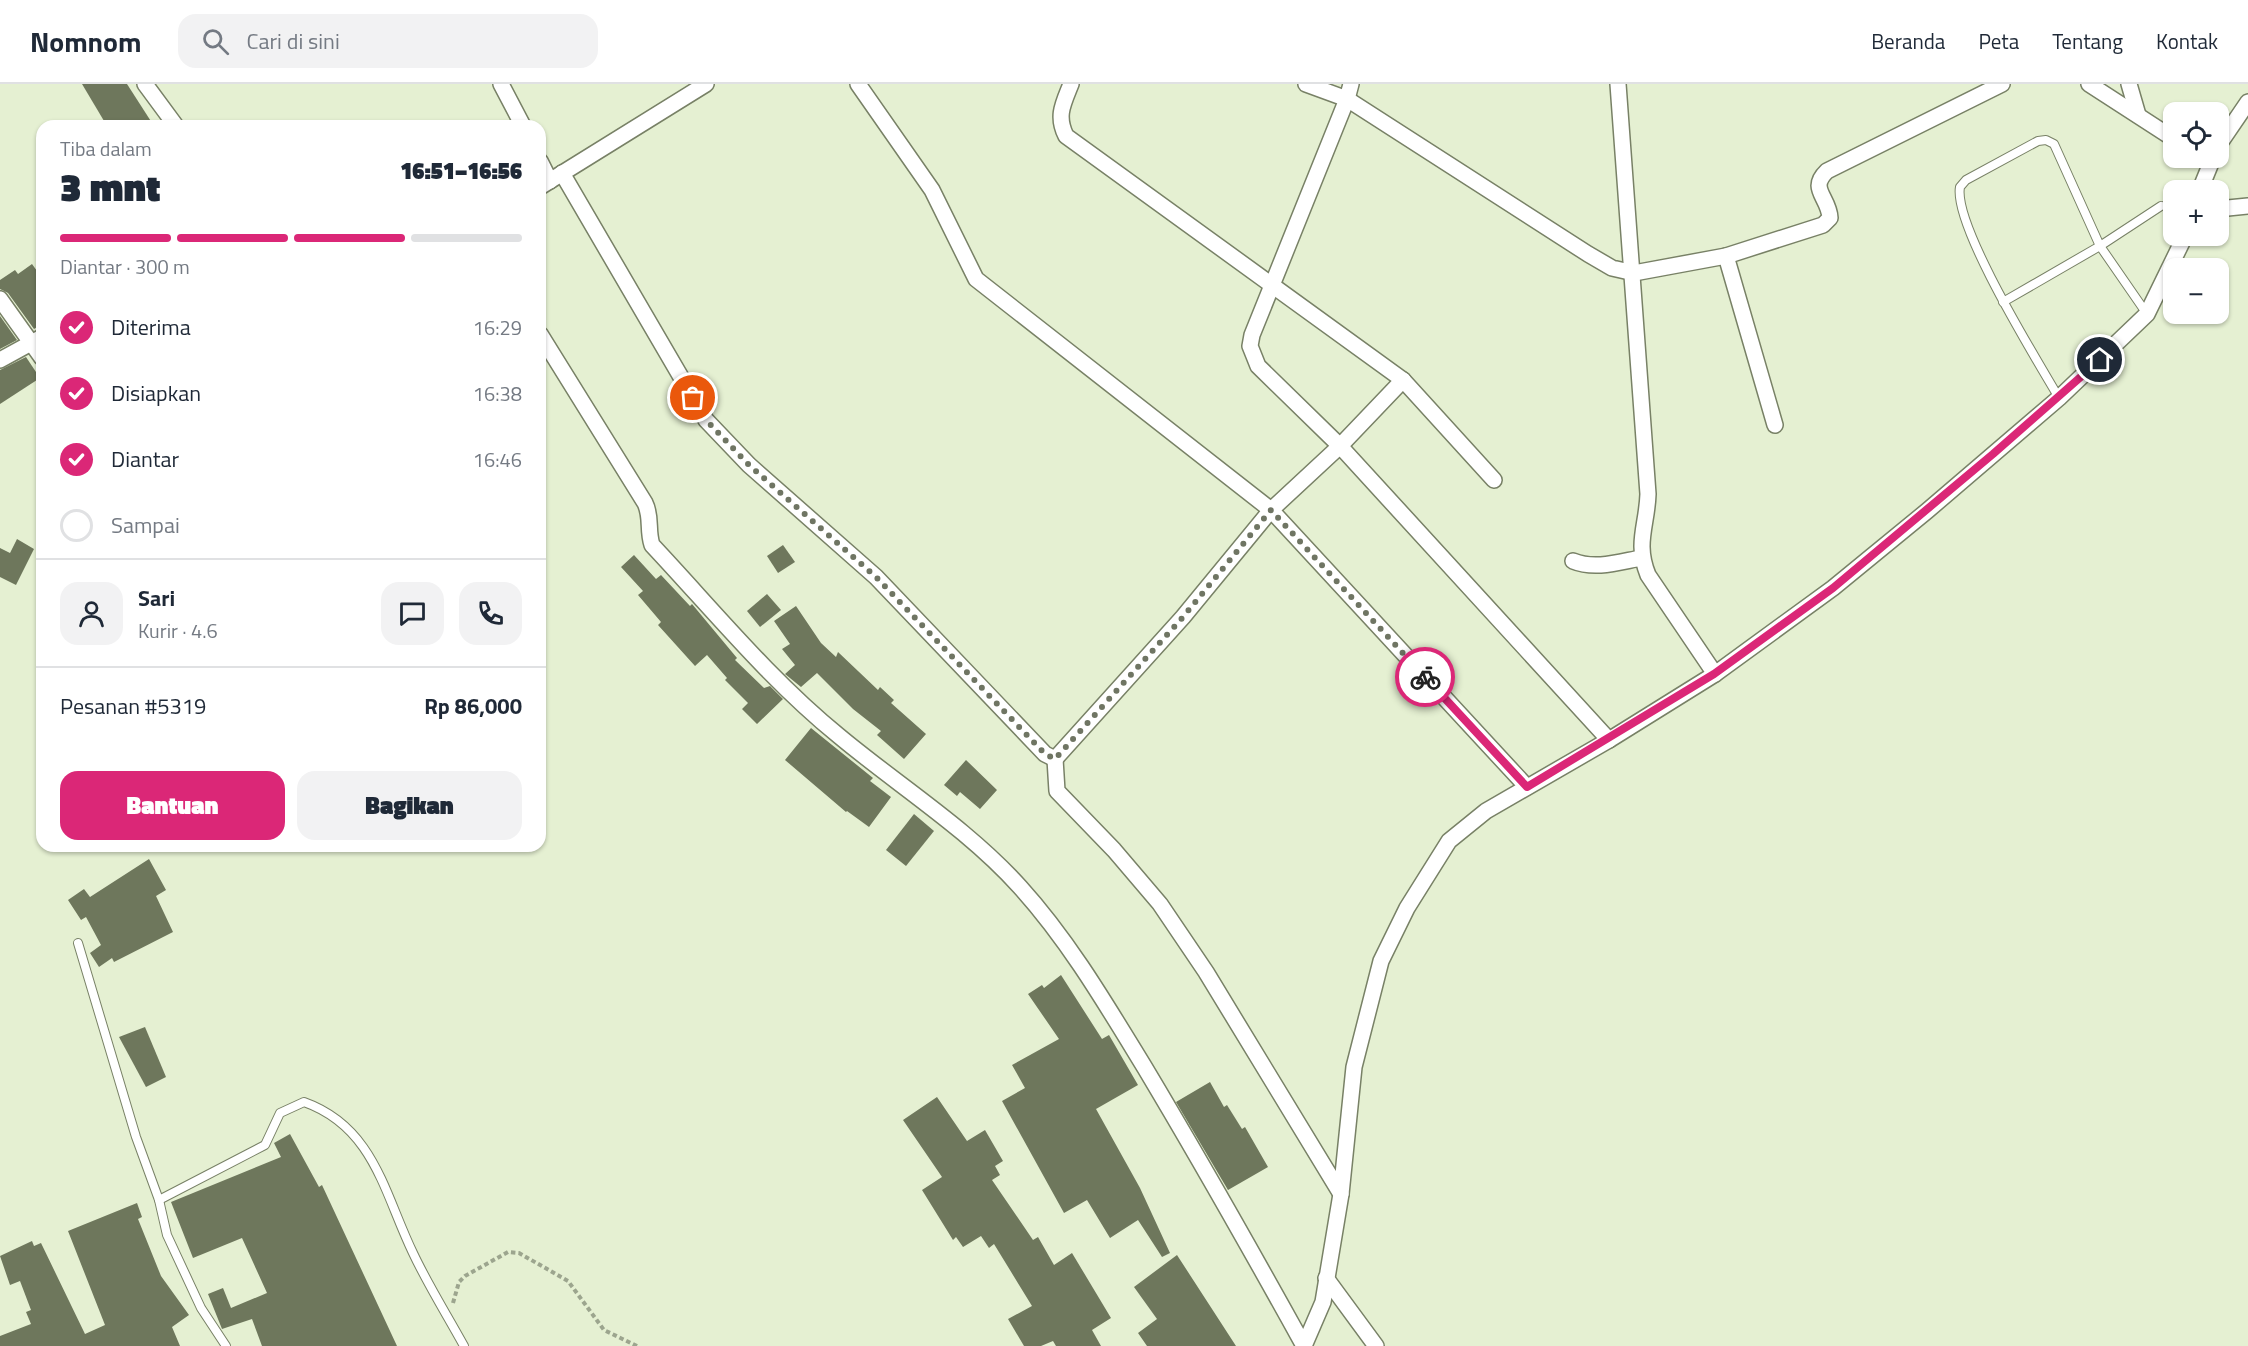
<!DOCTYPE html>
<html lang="id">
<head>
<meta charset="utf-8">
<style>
	body { margin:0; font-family:"Titillium Web",sans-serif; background:#f2f2f3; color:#1f2937; height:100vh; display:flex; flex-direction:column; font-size:22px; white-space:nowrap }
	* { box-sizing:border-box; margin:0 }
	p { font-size:20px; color:#747a83 }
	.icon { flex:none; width:33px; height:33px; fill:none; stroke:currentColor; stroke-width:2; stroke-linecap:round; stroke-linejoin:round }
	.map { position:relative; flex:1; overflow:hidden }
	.details { position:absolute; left:36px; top:36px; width:510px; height:732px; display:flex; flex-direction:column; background:#fff; border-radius:18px; box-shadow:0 2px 4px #0004 }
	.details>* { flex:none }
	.fabs { position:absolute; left:2163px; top:18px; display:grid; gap:12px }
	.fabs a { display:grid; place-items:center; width:66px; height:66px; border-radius:12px; background:#fff; box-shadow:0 2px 4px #0004; font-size:30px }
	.pin { position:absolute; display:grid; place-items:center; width:51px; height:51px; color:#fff; margin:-26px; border:3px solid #fff; border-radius:50%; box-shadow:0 2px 6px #0007 }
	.courier { position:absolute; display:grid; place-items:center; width:60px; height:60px; margin:-30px; border:4px solid #db2777; border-radius:50%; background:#fff; color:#222; box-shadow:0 2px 8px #0007 }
	.summary em { font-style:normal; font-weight:800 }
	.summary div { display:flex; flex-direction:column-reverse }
	.summary { display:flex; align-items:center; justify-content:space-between; height:102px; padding:0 24px }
	h1 { font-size:39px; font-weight:800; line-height:45px }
	.bar { display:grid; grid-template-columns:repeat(4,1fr); gap:9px 6px; align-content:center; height:72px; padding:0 24px }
	.bar i { height:8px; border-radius:4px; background:#e0e1e3 }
	.bar .active { background:#db2777 }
	.bar p { grid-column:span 4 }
	.line { display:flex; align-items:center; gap:15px; padding:0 24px; border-top:2px solid #e0e1e3 }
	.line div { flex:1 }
	.round { display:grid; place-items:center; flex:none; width:63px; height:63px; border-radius:18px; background:#f2f2f3 }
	ol { padding:0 24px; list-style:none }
	li { display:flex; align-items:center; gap:18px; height:66px }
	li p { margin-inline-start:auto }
	li .icon { padding:6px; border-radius:50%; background:#db2777; color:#fff; stroke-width:4 }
	li:last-child { color:#747a83 }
	li i { width:33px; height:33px; border:3px solid #e0e1e3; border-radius:50% }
	.primary-button { display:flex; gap:12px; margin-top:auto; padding:12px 24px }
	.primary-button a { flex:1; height:69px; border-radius:18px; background:#db2777; color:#fff; font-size:24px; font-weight:800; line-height:69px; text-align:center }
	.primary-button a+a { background:#f2f2f3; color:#1f2937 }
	header { display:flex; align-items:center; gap:36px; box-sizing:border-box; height:84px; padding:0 30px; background:#fff; border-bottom:2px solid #e0e1e3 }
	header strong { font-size:28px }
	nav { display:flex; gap:33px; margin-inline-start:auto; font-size:21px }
	.search { width:420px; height:54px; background:#f2f2f3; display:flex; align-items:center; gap:15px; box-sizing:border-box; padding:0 21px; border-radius:18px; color:#747a83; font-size:22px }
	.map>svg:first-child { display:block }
	.building { fill:#6e775c }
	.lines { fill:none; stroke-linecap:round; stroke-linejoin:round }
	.lane-casing { stroke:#788166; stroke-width:10 }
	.street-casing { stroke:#788166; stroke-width:18 }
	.path { stroke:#9ca58e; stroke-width:4; stroke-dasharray:4.5 3; stroke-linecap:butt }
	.lane { stroke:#fff; stroke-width:8 }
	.street { stroke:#fff; stroke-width:15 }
	.done { stroke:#6f7563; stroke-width:6; stroke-dasharray:0 10.8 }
	.route { stroke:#db2777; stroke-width:8 }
</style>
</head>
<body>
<header>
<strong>Nomnom</strong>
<div class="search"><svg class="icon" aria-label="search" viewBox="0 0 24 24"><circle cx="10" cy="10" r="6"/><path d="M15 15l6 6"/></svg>Cari di sini</div>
<nav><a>Beranda</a><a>Peta</a><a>Tentang</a><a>Kontak</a></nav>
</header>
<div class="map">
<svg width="2248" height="1262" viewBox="0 0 2248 1262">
	<rect width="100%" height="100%" fill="#e5f0d2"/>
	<!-- building -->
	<g class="building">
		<polygon points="82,0 127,0 154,42 107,42"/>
		<polygon points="32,180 42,194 42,240 34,245 8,209 0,205 0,196 15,186 18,190"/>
		<polygon points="0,232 17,256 0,265"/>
		<polygon points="26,273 40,294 0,320 0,286"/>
		<polygon points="17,455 34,465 16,501 0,493 0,464 10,469"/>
		<polygon points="783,461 795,478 778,489 767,472"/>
		<polygon points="634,471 656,495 661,491 690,522 692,520 737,574 735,576 764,604 770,602 783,615 757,640 742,625 748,619 725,596 727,594 707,571 695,582 658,541 661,538 638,511 643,507 621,483"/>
		<polygon points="767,510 781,526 760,543 747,527"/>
		<polygon points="796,522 821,559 836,573 838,568 878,606 880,603 894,616 891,619 926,650 904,675 877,651 881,647 853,625 817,589 801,603 785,590 795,581 782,565 790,560 774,537"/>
		<polygon points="811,644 873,694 870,697 891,713 869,743 847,727 846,728 785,676"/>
		<polygon points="966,676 997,706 980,725 960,708 957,712 944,701"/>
		<polygon points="914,730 934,747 906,782 886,766"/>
		<polygon points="149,775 166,806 156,812 173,848 114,878 112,874 99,883 90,869 101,861 86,833 81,836 68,816 84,805 90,813"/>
		<polygon points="1061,891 1102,955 1109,951 1138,1001 1096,1025 1140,1104 1170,1169 1162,1173 1138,1136 1110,1154 1087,1116 1064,1129 1002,1017 1025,1004 1012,981 1059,955 1028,910 1042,901 1044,904"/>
		<polygon points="145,943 166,993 146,1003 119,953"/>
		<polygon points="1210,998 1224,1023 1227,1021 1242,1045 1245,1043 1268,1083 1228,1106 1176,1018"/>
		<polygon points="937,1013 967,1057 985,1046 1003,1077 995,1082 1000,1091 992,1096 1033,1156 1038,1153 1054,1181 1072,1169 1111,1234 1092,1246 1101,1262 1056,1262 1053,1257 1041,1262 1024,1262 1008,1235 1032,1222 994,1160 989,1164 981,1152 963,1163 956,1153 953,1156 922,1106 942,1093 903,1036"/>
		<polygon points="290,1050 319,1103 322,1101 397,1262 262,1262 252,1235 222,1245 208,1210 223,1204 231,1224 267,1209 242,1154 193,1174 171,1118 281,1073 274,1059"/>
		<polygon points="137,1119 142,1133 138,1135 161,1192 189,1231 172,1243 180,1262 0,1262 0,1252 31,1240 26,1228 31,1226 20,1197 10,1201 0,1172 32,1157 34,1162 41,1159 85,1250 105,1241 68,1147"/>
		<polygon points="1177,1171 1236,1262 1147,1262 1138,1249 1157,1235 1134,1203"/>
	</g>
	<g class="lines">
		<defs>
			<g id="lane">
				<polyline points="2003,218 2100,162 2161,122"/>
				<path d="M2059,314C2037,276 1953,141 1960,103L1966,96L2038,57L2046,56L2054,60L2100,162L2147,230"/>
				<polyline points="78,859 136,1053 159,1116 167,1151 201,1224 226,1262"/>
				<path d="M159,1116L265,1061L280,1029L304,1018C374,1043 384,1109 413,1169C428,1201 447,1231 464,1262"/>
			</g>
			<g id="street">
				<polyline points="145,0 176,42"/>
				<polyline points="501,0 523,42"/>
				<polyline points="858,0 932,106 976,195 1271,426 1527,703"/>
				<path d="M1071,0C1063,20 1056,32 1066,52L1403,296L1494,396"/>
				<path d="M1306,0L1347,15L1588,170L1612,184L1634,189L1726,172L1823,141L1830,134C1829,113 1808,105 1827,87L2002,0"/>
				<polyline points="1351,0 1347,15 1252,251 1250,262 1258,282 1340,362 1609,656"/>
				<path d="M1618,0L1648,410C1647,442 1635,459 1648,491L1715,590"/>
				<polyline points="2089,0 2174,55"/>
				<polyline points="2129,0 2138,31"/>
				<polyline points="2218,62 2248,18"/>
				<polyline points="540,77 550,97"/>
				<polyline points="562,89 706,336 749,381 876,493 1045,670 1055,675 1183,533 1271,426 1340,362 1403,296"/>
				<polyline points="540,103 706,0"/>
				<polyline points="2200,106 2213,74"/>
				<polyline points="2218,125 2248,122"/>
				<polyline points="1726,172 1775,341"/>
				<polyline points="0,215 42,274"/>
				<path d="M540,250L645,419C652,433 647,446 652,461C713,526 770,596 839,652C899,702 968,745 1020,803C1069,857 1107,922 1145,984C1200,1076 1252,1168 1304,1262"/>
				<polyline points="0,276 42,253"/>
				<path d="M1573,477C1595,486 1619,478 1641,474"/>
				<polyline points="1055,675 1057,707 1114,766 1160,820 1206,888 1341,1110"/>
				<polyline points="1326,1194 1376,1262"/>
				<polyline points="1304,1262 1323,1218 1341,1110 1354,983 1381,877 1407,824 1449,757 1486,727 1609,656 1715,590 1833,504 1927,427 2059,314 2147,230 2185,152"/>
			</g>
		</defs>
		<!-- lane casing -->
		<use href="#lane" class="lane-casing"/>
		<!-- street casing -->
		<use href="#street" class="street-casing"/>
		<!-- path -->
		<polyline class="path" points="453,1219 459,1198 465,1192 508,1168 519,1169 568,1197 604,1246 637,1262"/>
		<!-- lane -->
		<use href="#lane" class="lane"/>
		<!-- street -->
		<use href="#street" class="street"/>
	</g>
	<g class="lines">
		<!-- done -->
		<polyline class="done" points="693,314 706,336 749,381 876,493 1045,670 1055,675 1183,533 1271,426 1425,593"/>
		<!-- route -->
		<polyline class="route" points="1425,593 1527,703 1714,590 1833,504 1993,370 2100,276"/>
	</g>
</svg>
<div class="fabs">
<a><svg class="icon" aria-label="locate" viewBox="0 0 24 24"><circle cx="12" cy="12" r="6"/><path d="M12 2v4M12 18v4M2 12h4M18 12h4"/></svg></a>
<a>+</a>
<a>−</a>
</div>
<div class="pin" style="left:693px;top:314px;background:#ea580c"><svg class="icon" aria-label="bag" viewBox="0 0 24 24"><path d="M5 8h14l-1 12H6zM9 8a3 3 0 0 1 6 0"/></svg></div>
<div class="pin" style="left:2100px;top:276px;background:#1f2937"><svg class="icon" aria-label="home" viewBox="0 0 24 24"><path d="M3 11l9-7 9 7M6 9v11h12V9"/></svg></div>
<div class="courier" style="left:1425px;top:593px"><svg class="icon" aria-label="bike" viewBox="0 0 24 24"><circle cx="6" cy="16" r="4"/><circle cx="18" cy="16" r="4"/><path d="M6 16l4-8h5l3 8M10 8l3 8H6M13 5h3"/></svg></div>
<section class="details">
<div class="summary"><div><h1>3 mnt</h1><p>Tiba dalam</p></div><em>16:51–16:56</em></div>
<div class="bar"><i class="active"></i><i class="active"></i><i class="active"></i><i></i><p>Diantar · 300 m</p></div>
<ol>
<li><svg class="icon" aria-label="check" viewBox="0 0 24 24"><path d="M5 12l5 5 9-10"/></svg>Diterima<p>16:29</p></li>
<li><svg class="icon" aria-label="check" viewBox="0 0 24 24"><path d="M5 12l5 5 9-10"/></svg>Disiapkan<p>16:38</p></li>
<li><svg class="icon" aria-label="check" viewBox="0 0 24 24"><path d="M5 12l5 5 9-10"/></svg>Diantar<p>16:46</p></li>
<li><i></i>Sampai</li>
</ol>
<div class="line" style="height:108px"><a class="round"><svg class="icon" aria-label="person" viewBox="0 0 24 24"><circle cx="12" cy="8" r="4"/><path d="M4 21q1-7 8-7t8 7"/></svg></a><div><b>Sari</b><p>Kurir · 4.6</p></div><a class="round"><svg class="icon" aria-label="chat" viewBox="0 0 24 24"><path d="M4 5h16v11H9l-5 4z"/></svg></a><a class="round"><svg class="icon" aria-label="phone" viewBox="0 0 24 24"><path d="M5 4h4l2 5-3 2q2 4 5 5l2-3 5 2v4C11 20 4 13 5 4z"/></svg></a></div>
<div class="line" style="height:78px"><div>Pesanan #5319</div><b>Rp 86,000</b></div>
<div class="primary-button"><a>Bantuan</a><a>Bagikan</a></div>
</section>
</div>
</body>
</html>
